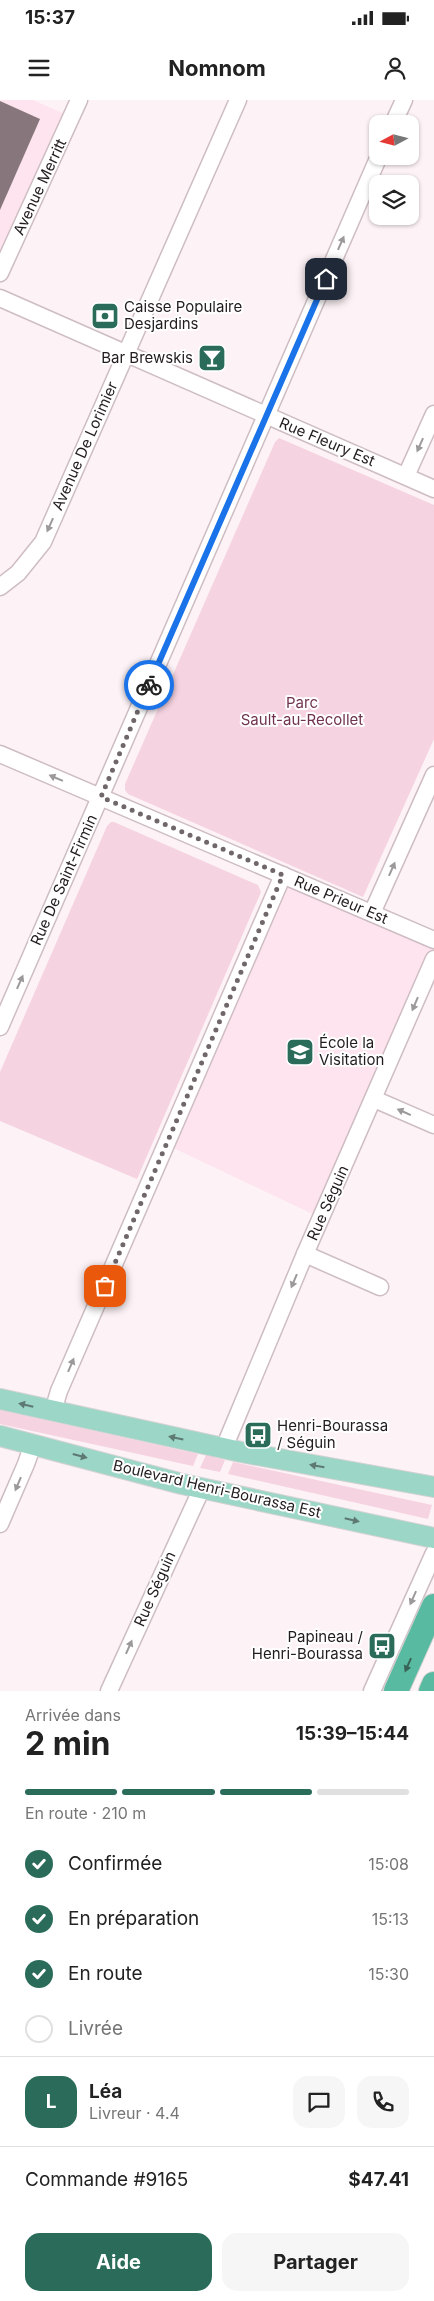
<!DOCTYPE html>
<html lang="fr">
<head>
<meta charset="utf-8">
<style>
	body { margin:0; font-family:Inter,sans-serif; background:#f6f6f6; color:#222; height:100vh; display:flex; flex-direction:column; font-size:19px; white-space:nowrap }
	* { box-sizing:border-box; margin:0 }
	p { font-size:16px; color:#767676 }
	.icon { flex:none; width:28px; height:28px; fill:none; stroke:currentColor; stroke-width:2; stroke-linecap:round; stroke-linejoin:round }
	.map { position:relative; height:1591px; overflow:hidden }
	.side { display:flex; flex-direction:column; background:#fff; flex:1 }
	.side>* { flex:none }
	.needle { width:32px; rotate:263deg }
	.tools { position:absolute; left:369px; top:15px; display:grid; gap:10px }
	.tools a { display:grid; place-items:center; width:50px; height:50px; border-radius:10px; background:#fff; box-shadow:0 1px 4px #0004; font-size:25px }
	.pin { position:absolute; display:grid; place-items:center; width:42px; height:42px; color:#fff; margin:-21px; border-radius:10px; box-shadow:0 2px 8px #0006 }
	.courier { position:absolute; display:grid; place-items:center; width:50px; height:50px; margin:-25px; border:4px solid #1a73e8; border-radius:50%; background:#fff; color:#222; box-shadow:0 1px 6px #0007 }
	.summary em { font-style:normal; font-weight:700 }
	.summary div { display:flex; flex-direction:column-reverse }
	.summary { display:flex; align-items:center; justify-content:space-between; height:85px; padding:0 25px }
	h1 { font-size:32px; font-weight:700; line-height:38px }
	.bar { display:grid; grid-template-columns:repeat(4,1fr); gap:8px 5px; align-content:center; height:60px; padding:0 25px }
	.bar i { height:6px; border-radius:4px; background:#e0e0e0 }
	.bar .on { background:#2a6b5a }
	.bar p { grid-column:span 4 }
	.line { display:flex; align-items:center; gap:12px; padding:0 25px; border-top:1px solid #e0e0e0 }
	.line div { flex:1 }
	.round { display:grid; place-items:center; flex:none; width:52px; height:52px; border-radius:15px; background:#f6f6f6 }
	ol { padding:0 25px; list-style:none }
	li { display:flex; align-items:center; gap:15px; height:55px }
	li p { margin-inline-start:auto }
	li .icon { padding:5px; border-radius:50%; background:#2a6b5a; color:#fff; stroke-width:4 }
	li:last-child { color:#767676 }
	li i { width:28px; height:28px; border:2px solid #e0e0e0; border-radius:50% }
	.primary-button { display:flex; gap:10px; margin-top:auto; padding:10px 25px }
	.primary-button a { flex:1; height:58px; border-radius:15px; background:#2a6b5a; color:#fff; font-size:20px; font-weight:700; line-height:58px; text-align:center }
	.primary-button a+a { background:#f6f6f6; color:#222 }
	.status { display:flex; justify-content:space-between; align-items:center; height:35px; padding:0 25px; background:#fff; direction:ltr }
	.status svg { height:14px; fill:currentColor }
	header { display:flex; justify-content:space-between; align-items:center; height:65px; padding:0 25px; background:#fff; font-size:22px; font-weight:700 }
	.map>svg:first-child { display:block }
	.built { fill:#fee4ee }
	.green { fill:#f6d3e1 }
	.building { fill:#87777d }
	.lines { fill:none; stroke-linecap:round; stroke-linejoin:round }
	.minor-casing { stroke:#cebdc3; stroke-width:19 }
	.major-casing { stroke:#d3d2d2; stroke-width:22 }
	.highway-casing { stroke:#d3d2d2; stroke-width:26 }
	.minor { stroke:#fff; stroke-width:16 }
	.major { stroke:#9bd6c6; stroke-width:20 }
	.highway { stroke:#58baa0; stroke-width:24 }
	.oneway { fill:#9c999a }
	.oneway2 { fill:#5e7972 }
	.oneway3 { fill:#3a6358 }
	.done { stroke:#6f676a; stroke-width:5; stroke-dasharray:0 9 }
	.route { stroke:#1a73e8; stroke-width:6 }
	.labels { text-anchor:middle; stroke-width:4; stroke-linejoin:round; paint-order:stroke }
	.street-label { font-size:15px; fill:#221c1e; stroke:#fff }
	.poi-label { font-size:15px; fill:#221c1e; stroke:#fff; text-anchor:start }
	.park-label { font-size:15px; fill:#70334f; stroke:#fff }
</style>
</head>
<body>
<div class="status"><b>15:37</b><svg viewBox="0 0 49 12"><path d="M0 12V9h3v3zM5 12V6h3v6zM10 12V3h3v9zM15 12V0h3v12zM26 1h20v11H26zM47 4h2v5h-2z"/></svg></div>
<header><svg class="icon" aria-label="menu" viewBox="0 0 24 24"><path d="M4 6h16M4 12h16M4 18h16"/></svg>Nomnom<svg class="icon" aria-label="person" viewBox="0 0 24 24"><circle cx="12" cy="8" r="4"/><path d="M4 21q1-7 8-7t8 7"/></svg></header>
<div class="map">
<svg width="434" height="1591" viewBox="0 0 434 1591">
	<rect width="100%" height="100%" fill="#fdf2f6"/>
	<!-- built -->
	<g class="built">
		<polygon points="0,0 33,0 69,16 0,177"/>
		<polygon points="283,775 434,840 434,858 321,1118 167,1045"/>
	</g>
	<!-- green -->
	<g class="green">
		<polygon points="279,338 434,405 434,639 363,797 128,694 125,690 125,684 275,342"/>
		<polygon points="111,722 114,722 258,785 261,792 137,1079 0,1021 0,972 107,726"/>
		<polygon points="0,1310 198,1354 193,1366 0,1324"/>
		<polygon points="206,1355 225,1360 220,1372 200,1368"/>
		<polygon points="233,1362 432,1405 428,1419 228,1374"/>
	</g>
	<!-- building -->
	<polygon class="building" points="0,1 40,19 0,110"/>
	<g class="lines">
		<defs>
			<g id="minor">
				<polyline points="393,24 404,0"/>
				<polyline points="0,173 79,0"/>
				<polyline points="0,198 434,389"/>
				<polyline points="406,376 434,314"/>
				<polyline points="0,487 18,473 43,442 238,0"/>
				<polyline points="0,654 434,840"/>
				<polyline points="372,813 434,675"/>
				<polyline points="0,927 379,56"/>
				<polyline points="374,999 434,1025"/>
				<polyline points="305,1154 380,1187"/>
				<polyline points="53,1311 59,1291 283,775"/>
				<polyline points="224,1348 305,1154 434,859"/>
				<polyline points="0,1424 26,1364 33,1344"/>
				<polyline points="109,1591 202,1388"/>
				<polyline points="372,1591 434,1453"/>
			</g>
			<g id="major">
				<polyline points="0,1299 241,1352 434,1387"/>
				<polyline points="0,1336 182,1384 434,1438"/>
			</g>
			<g id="highway">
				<polyline points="396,1591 434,1506"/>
				<polyline points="431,1591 434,1584"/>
			</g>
		</defs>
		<!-- minor casing -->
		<use href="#minor" class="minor-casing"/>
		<!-- major casing -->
		<use href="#major" class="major-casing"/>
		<!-- highway casing -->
		<use href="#highway" class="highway-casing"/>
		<!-- minor -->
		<use href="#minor" class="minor"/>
		<!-- major -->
		<use href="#major" class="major"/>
		<!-- highway -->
		<use href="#highway" class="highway"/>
	</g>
	<!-- one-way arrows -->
	<defs><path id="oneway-solid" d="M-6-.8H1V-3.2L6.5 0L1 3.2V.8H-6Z" transform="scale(1.25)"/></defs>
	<g class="oneway">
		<use href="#oneway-solid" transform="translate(341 143) rotate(-66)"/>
		<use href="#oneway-solid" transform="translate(420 345) rotate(114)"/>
		<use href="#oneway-solid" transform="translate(50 425) rotate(114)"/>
		<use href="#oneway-solid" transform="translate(56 678) rotate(-157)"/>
		<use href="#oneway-solid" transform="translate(392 769) rotate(-66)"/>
		<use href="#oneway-solid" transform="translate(20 882) rotate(-66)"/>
		<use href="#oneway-solid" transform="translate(415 904) rotate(113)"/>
		<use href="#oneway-solid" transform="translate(404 1012) rotate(-156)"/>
		<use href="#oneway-solid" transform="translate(294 1181) rotate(113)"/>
		<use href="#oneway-solid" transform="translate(71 1265) rotate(-67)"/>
		<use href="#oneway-solid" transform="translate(18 1384) rotate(113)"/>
		<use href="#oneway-solid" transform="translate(413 1498) rotate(114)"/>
		<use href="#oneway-solid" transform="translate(129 1547) rotate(-66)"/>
	</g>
	<g class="oneway2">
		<use href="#oneway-solid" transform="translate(26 1305) rotate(-167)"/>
		<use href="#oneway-solid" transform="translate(176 1338) rotate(-168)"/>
		<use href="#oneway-solid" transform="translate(80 1356) rotate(15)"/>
		<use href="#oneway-solid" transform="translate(317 1366) rotate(-170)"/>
		<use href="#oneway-solid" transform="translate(352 1420) rotate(13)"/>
	</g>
	<use class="oneway3" href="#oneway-solid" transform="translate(408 1565) rotate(114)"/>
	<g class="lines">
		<!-- done -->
		<polyline class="done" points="105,1186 283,775 101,697 149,585"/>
		<!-- route -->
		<polyline class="route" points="149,585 326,179"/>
	</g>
	<!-- icons -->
	<defs>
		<symbol id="bank-square" viewBox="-11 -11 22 22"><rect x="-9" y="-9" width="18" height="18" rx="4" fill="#2a6b5a" stroke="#fff"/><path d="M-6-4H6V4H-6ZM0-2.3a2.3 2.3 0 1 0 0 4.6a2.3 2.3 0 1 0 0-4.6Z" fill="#fff"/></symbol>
		<symbol id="bar-square" viewBox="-11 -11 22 22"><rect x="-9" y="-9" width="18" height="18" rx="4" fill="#2a6b5a" stroke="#fff"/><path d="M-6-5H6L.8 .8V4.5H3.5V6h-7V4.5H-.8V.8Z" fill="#fff"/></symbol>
		<symbol id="school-square" viewBox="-11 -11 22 22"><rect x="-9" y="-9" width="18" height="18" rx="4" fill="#2a6b5a" stroke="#fff"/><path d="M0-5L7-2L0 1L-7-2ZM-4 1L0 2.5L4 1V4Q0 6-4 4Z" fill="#fff"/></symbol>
		<symbol id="bus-square" viewBox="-11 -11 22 22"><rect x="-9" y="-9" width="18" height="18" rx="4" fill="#2a6b5a" stroke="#fff"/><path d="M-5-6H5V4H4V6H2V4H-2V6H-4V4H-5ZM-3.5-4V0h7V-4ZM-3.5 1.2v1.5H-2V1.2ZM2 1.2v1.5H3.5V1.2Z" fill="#fff"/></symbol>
	</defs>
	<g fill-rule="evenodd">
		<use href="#bank-square" x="89" y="200" width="32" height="32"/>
		<use href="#bar-square" x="196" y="242" width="32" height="32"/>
		<use href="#school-square" x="284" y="936" width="32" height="32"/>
		<use href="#bus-square" x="242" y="1319" width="32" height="32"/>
		<use href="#bus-square" x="366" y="1530" width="32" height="32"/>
	</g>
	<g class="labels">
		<!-- street labels -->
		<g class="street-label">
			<text transform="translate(40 87) rotate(-65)" y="5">Avenue Merritt</text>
			<text transform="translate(327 342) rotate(23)" y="5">Rue Fleury Est</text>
			<text transform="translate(85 346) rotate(-66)" y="5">Avenue De Lorimier</text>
			<text transform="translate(64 780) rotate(-66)" y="5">Rue De Saint-Firmin</text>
			<text transform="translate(341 800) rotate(23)" y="5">Rue Prieur Est</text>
			<text transform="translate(328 1103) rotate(-66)" y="5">Rue Séguin</text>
			<text transform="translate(217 1389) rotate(13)" y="5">Boulevard Henri-Bourassa Est</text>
			<text transform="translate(155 1489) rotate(-66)" y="5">Rue Séguin</text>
		</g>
		<!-- poi labels -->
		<g class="poi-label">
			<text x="124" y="212">Caisse Populaire<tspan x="124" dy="17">Desjardins</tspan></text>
			<text x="193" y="263" text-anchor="end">Bar Brewskis</text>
			<text x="319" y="948">École la<tspan x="319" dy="17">Visitation</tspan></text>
			<text x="277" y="1331">Henri-Bourassa<tspan x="277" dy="17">/ Séguin</tspan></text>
			<text x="363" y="1542" text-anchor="end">Papineau /<tspan x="363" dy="17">Henri-Bourassa</tspan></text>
		</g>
		<!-- park labels -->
		<g class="park-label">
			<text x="302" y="608">Parc<tspan x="302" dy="17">Sault-au-Recollet</tspan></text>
		</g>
	</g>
</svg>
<div class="tools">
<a><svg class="needle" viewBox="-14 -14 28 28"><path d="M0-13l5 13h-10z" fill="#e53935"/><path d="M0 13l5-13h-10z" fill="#767676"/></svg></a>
<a><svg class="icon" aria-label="layers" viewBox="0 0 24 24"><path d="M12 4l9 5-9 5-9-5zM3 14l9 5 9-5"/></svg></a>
</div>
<div class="pin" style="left:105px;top:1186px;background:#ea580c"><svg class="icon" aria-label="bag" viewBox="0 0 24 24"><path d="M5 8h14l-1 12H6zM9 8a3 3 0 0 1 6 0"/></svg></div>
<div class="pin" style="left:326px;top:179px;background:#1f2937"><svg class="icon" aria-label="home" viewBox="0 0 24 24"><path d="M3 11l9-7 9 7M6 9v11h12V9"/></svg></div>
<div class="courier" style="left:149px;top:585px"><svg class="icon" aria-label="bike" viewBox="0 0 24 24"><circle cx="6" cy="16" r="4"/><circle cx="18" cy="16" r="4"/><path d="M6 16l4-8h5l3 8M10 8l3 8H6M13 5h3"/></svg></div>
</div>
<section class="side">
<div class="summary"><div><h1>2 min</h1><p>Arrivée dans</p></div><em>15:39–15:44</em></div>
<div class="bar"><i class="on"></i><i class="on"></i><i class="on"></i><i></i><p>En route · 210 m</p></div>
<ol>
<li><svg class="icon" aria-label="check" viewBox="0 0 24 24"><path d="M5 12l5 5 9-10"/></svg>Confirmée<p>15:08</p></li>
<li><svg class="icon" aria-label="check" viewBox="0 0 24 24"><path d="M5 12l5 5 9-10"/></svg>En préparation<p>15:13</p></li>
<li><svg class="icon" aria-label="check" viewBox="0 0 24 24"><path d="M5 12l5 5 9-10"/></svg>En route<p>15:30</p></li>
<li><i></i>Livrée</li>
</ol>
<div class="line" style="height:90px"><b class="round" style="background:#2a6b5a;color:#fff">L</b><div><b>Léa</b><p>Livreur · 4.4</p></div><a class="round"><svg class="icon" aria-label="chat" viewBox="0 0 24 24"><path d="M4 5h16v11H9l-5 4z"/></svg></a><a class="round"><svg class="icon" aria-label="phone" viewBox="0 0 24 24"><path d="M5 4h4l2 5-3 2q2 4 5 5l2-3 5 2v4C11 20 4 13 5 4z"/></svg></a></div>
<div class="line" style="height:65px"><div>Commande #9165</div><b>$47.41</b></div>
<div class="primary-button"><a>Aide</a><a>Partager</a></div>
</section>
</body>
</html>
